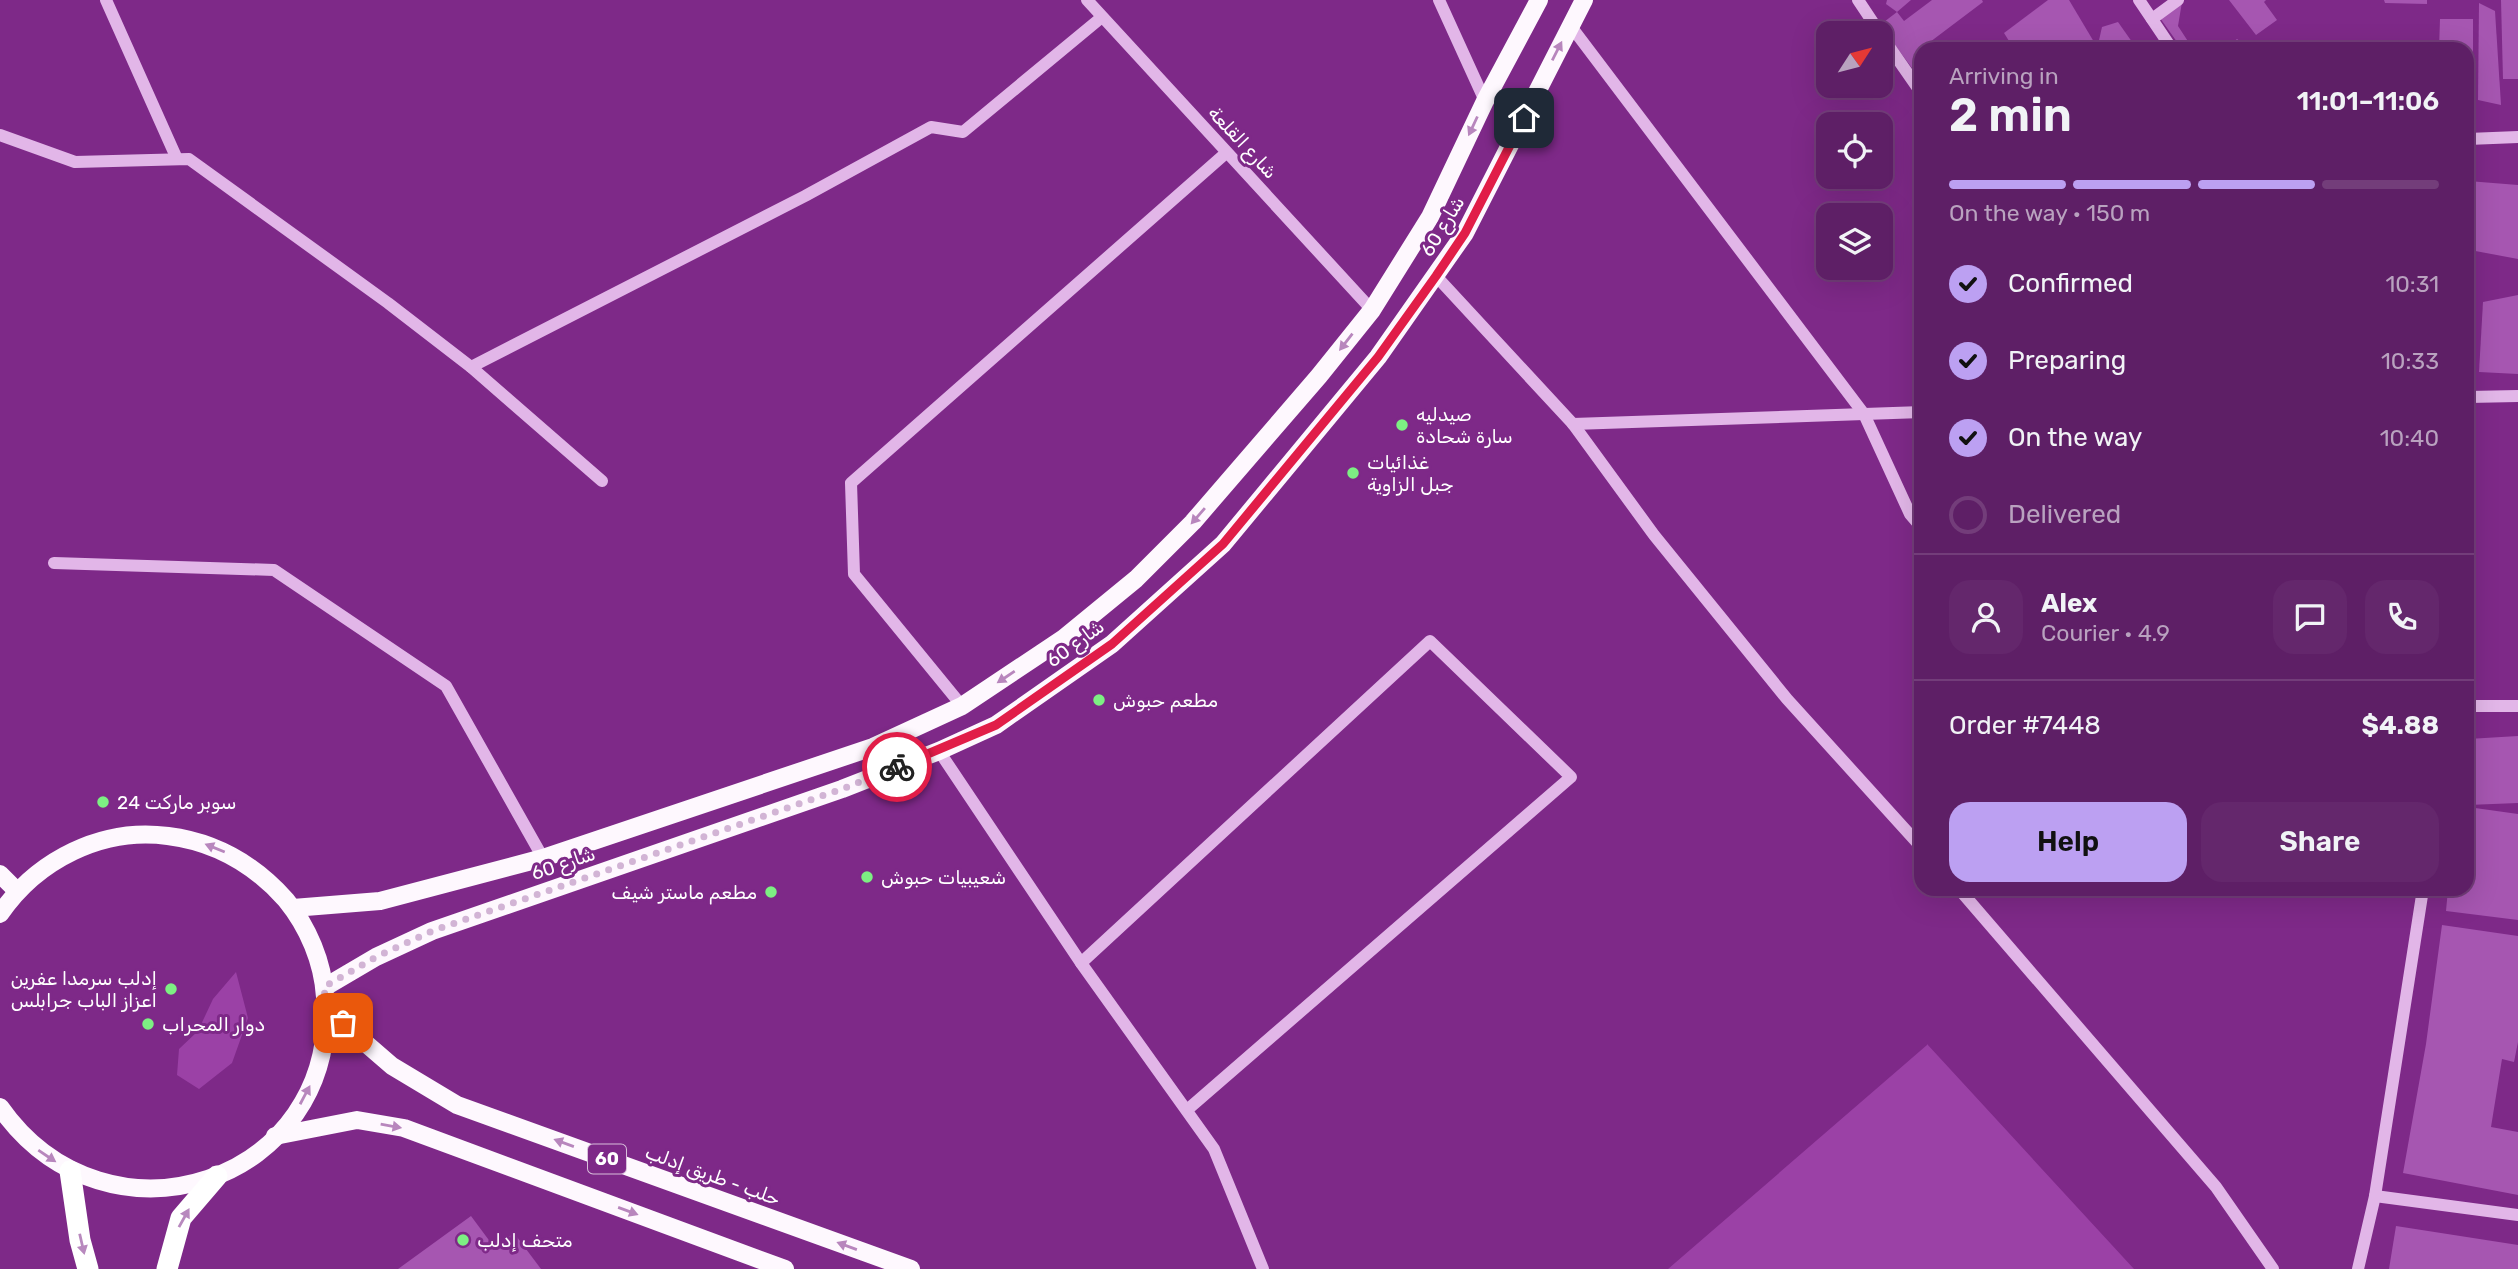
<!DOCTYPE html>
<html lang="en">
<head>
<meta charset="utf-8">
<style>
	body { margin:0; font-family:Rubik,Cairo,sans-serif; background:#64276c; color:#f1f3f6; height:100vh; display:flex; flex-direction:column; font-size:26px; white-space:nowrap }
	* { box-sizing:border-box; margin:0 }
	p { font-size:23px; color:#b9a2bf }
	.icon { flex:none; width:38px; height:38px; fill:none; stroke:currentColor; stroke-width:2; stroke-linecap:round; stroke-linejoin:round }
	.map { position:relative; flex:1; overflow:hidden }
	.drawer { position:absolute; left:1914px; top:42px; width:560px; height:854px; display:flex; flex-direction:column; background:#5e1f66; border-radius:21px; box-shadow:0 7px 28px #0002,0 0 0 2px #733d7a }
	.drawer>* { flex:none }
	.needle { width:46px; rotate:54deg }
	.tools { position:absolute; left:1816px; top:21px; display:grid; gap:14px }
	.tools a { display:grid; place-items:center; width:77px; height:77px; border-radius:14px; background:#5e1f66; box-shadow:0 7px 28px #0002,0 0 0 2px #733d7a; font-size:35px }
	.pin { position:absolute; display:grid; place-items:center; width:60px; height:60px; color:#fff; margin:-30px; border-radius:14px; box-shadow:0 4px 10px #0006 }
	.courier { position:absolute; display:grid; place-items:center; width:70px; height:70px; margin:-35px; border:5px solid #e11d48; border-radius:50%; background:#fff; color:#222; box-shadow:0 2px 9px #0007 }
	.head em { font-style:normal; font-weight:600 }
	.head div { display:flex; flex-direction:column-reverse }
	.head { display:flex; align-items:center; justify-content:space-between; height:119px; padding:0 35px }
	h1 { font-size:46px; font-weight:600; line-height:52px }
	.bar { display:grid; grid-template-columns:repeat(4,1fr); gap:10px 7px; align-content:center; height:84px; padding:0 35px }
	.bar i { height:9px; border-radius:5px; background:#733d7a }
	.bar .active { background:#bca0f2 }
	.bar p { grid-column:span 4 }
	.line { display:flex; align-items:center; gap:18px; padding:0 35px; border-top:2px solid #733d7a }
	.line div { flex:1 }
	.round { display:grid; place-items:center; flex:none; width:74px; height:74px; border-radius:21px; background:#64276c }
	ol { padding:0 35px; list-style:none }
	li { display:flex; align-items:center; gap:21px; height:77px }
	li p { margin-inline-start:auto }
	li .icon { padding:7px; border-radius:50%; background:#bca0f2; color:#111; stroke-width:4 }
	li:last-child { color:#b9a2bf }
	li i { width:38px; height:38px; border:4px solid #733d7a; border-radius:50% }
	.action { display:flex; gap:14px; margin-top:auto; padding:14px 35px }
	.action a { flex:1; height:80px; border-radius:21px; background:#bca0f2; color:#111; font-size:28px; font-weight:600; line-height:80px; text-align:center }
	.action a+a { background:#64276c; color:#f1f3f6 }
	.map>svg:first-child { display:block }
	.green { fill:#9b41a6 }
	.building { fill:#a656b1 }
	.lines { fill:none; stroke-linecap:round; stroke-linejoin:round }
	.minor { stroke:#e2b6e8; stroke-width:12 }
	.major { stroke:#fef8fe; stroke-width:18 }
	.highway { stroke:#fff; stroke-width:21 }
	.oneway { fill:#b886bd }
	.oneway2 { fill:#b889be }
	.done { stroke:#d2b4d5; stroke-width:7; stroke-dasharray:0 12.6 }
	.route { stroke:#e11d48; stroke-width:9 }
	.poi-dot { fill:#7def83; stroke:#7e2988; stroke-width:2.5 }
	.labels { text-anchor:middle; stroke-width:6; stroke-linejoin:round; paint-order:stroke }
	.shield { fill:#7e2988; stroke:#d8bfdb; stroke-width:2 }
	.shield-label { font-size:18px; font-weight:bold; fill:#fff }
	.street-label { font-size:19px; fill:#fff; stroke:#7e2988 }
	.poi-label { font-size:19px; fill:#fff; stroke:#7e2988; text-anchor:start }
</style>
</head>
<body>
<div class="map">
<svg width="2518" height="1269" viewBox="0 0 2518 1269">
	<rect width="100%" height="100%" fill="#7e2988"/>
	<!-- green -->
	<g class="green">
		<polygon points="236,972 248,1018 232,1063 199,1089 177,1075 179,1049 198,1031 213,999"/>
		<polygon points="1927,1044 2134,1269 1668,1269 1927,1045"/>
	</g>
	<!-- building -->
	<g class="building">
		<polygon points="1887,0 1911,0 1897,12 1886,4"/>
		<polygon points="1932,0 1982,0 1983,2 1926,45 1927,49 1922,49 1922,71 1915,72 1880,25 1897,12 1904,21"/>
		<polygon points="2048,0 2069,0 2097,47 2094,49 2014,49 2004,33"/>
		<polygon points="2229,0 2266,0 2264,2 2277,20 2256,35"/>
		<polygon points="2384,0 2427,0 2427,4 2385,3"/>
		<polygon points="2501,0 2518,0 2518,79 2503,79"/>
		<polygon points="2182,2 2178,26 2193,49 2182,49 2160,18"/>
		<polygon points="2479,3 2495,11 2501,105 2478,100"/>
		<polygon points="2440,19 2473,19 2473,115 2468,115 2468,49 2439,49"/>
		<polygon points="2118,22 2137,49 2097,49 2102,27"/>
		<polygon points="2237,39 2251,49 2224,49"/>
		<polygon points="2428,40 2429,49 2296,49 2296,44"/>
		<polygon points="2468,181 2518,185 2518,259 2470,250"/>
		<polygon points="2518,295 2518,374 2479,372 2483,302"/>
		<polygon points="2518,736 2518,803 2468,805 2468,739"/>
		<polygon points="2468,807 2518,814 2518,920 2446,911 2448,889 2468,889"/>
		<polygon points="2442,925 2518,936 2518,1042 2514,1062 2502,1059 2491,1127 2518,1132 2518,1195 2403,1173 2426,1044"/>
		<polygon points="471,1216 494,1247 514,1233 541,1269 398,1269"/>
		<polygon points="2396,1226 2518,1245 2518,1269 2389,1269"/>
	</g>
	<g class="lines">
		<!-- minor -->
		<g class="minor">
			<polyline points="106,0 177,159"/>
			<polyline points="1087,0 1372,310"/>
			<polyline points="1439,0 1485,101"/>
			<polyline points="1858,0 1880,33"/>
			<polyline points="2139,0 2172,49"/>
			<polyline points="2152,19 2178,0"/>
			<polyline points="1570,25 1864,414 1910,514 1922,528"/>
			<polyline points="1881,35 1922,94"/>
			<polyline points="0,135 75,162 189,159 388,303 471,367 602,481"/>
			<polyline points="2468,139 2518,137"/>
			<polyline points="1436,276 1573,424 1654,535 1787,699 1922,848"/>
			<polyline points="471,367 805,196 931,127 963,132 1102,17"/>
			<polyline points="2468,397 2518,396"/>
			<polyline points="1573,424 1922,412"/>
			<polyline points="54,563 274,570 446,686 543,858"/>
			<polyline points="962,706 854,574 851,483 1226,153"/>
			<polyline points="2468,706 2518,706"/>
			<polyline points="939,751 1081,963 1214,1149 1263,1269"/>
			<polyline points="1959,889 2216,1187 2273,1269"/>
			<polyline points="1081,963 1430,641 1571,777 1187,1110"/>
			<polyline points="2375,1196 2518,1215"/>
			<polyline points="2358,1269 2375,1196 2423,889"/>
		</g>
		<!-- major -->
		<g class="major">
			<polyline points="0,874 17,891"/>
			<polyline points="293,908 380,901 543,858 873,747 962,706 1064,638 1136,579 1193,522 1319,376 1372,310 1430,217 1485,101 1539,0"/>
			<path d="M0,914C37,860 102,827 168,836C216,842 254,864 286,900C308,927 323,962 325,997C340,1182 107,1260 0,1107"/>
			<polyline points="325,987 376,957 432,931 842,789 939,751 996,725 1112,644 1223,544 1378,357 1465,233 1584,0"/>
			<polyline points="326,1009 392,1066 457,1105 911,1269"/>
			<polyline points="275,1136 357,1120 404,1128 785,1269"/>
		</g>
		<!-- highway -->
		<g class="highway">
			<polyline points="70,1171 80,1240 88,1269"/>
			<polyline points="167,1269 181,1218 217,1176"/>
		</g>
	</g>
	<!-- one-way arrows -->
	<defs><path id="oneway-solid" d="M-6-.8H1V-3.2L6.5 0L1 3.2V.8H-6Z" transform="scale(1.75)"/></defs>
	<g class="oneway">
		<use href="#oneway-solid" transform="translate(1557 51) rotate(-63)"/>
		<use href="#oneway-solid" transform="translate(1473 126) rotate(115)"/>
		<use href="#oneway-solid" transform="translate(1346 342) rotate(128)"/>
		<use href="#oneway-solid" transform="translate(1198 516) rotate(131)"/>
		<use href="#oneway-solid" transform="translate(1006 677) rotate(146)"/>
		<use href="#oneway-solid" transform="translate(215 848) rotate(-158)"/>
		<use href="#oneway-solid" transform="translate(305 1095) rotate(-62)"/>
		<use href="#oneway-solid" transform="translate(391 1126) rotate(10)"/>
		<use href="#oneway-solid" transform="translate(564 1143) rotate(-160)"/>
		<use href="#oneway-solid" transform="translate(47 1156) rotate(34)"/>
		<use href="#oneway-solid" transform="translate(628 1211) rotate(20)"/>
		<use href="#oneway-solid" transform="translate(847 1246) rotate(-160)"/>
	</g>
	<g class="oneway2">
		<use href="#oneway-solid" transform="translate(184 1218) rotate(-61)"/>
		<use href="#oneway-solid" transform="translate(82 1244) rotate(77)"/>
	</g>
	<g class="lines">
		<!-- done -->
		<polyline class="done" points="343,1023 326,1009 324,987 376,957 432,931 842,789 897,767"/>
		<!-- route -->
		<polyline class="route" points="897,767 996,725 1112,644 1223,544 1378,357 1436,276 1465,233 1524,118"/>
	</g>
	<!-- markers -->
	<g class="poi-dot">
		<circle cx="1402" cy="425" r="7"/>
		<circle cx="1353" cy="473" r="7"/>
		<circle cx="1099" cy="700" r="7"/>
		<circle cx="103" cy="802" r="7"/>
		<circle cx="867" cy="877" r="7"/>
		<circle cx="771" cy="892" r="7"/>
		<circle cx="171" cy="989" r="7"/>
		<circle cx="148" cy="1024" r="7"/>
		<circle cx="463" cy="1240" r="7"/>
	</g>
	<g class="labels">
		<!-- shield labels -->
		<rect class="shield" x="588" y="1144.5" width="38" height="29" rx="5"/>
		<g class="shield-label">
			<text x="607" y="1165">60</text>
		</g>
		<!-- street labels -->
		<g class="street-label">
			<text transform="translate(1243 142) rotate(47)" y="7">شارع القلعة</text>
			<text transform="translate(1442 226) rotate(-59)" y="7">شارع 60</text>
			<text transform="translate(1075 643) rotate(-36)" y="7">شارع 60</text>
			<text transform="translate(563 863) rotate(-19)" y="7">شارع 60</text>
			<text transform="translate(713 1175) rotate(20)" y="7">حلب - طريق إدلب</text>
		</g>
		<!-- poi labels -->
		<g class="poi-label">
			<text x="1416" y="421">صيدليه<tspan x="1416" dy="22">سارة شحادة</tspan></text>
			<text x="1367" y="469">غذائيات<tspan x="1367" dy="22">جبل الزاوية</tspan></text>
			<text x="1113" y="707">مطعم حبوش</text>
			<text x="117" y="809">سوبر ماركت 24</text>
			<text x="881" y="884">شعيبيات حبوش</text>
			<text x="757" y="899" text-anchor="end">مطعم ماستر شيف</text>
			<text x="157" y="985" text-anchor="end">إدلب سرمدا عفرين<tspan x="157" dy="22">اعزاز الباب جرابلس</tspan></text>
			<text x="162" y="1031">دوار المحراب</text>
			<text x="477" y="1247">متحف إدلب</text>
		</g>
	</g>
</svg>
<div class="tools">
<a><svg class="needle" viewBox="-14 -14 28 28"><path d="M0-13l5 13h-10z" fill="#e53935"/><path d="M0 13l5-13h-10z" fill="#b9a2bf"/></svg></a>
<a><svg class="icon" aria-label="locate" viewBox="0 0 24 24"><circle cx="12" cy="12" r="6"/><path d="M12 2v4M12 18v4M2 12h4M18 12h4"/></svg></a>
<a><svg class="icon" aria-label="layers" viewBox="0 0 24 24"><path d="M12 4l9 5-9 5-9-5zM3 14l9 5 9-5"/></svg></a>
</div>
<div class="pin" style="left:343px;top:1023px;background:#ea580c"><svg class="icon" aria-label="bag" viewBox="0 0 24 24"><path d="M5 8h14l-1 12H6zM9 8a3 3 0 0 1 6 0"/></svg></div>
<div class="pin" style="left:1524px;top:118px;background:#1f2937"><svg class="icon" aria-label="home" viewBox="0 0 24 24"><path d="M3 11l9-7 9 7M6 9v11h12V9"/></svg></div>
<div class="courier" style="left:897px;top:767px"><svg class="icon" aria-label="bike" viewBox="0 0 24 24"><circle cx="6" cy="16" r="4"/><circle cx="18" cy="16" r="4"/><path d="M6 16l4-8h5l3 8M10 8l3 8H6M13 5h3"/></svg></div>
<section class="drawer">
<div class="head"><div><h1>2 min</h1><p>Arriving in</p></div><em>11:01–11:06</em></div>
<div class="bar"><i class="active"></i><i class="active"></i><i class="active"></i><i></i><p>On the way · 150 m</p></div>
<ol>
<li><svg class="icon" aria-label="check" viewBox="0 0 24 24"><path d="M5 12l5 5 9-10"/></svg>Confirmed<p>10:31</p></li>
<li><svg class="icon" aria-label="check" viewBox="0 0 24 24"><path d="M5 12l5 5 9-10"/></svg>Preparing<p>10:33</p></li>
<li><svg class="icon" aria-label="check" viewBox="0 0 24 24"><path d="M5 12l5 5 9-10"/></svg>On the way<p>10:40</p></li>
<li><i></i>Delivered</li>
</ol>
<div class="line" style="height:126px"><a class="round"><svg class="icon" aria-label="person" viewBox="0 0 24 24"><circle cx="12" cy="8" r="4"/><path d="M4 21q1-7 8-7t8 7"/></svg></a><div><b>Alex</b><p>Courier · 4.9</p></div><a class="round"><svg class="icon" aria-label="chat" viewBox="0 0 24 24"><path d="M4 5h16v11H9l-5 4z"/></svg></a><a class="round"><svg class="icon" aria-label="phone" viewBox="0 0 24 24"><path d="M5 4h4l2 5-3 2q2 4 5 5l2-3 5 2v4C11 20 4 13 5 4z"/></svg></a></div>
<div class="line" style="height:91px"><div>Order #7448</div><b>$4.88</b></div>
<div class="action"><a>Help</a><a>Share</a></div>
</section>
</div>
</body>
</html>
